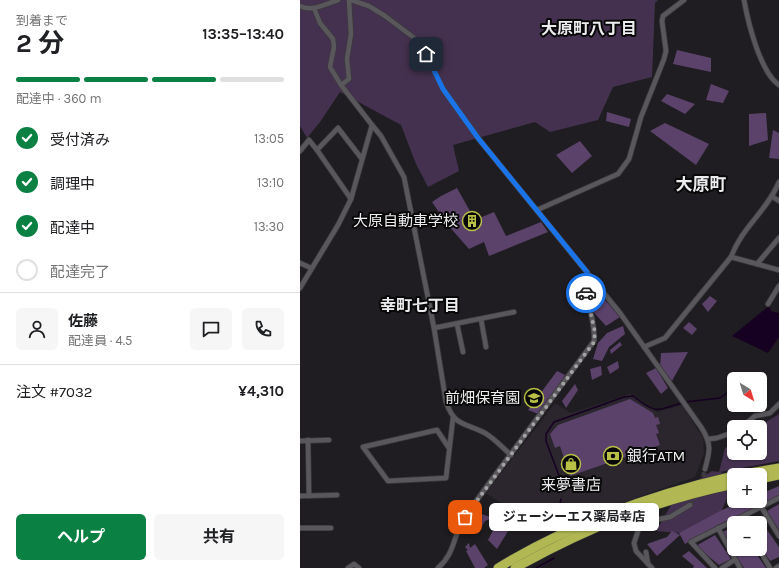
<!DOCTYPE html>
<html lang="ja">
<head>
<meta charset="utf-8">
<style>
	body { margin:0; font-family:Karla,"Noto Sans JP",sans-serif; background:#f6f6f6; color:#202124; height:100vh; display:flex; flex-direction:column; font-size:15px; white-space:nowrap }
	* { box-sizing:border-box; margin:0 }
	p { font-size:13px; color:#757577 }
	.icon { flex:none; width:22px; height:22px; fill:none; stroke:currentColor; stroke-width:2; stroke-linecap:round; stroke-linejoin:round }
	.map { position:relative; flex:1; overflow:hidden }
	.sheet { display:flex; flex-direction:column; background:#fff; width:300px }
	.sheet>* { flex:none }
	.needle { width:26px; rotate:142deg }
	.buttons { position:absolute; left:427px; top:372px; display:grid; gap:8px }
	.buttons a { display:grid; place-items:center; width:40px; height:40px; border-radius:6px; background:#fff; box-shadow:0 1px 3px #0004; font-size:20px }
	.pin { position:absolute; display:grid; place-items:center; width:34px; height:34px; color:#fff; margin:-17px; border-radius:8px; box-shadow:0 2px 6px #0006 }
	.courier { position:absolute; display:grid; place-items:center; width:40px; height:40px; margin:-20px; border:3px solid #1a73e8; border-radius:50%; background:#fff; color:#222; box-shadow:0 1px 5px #0007 }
	.bubble { position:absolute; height:28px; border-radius:6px; background:#fff; box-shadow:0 1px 3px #0004; font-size:13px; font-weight:700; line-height:28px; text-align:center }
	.head em { font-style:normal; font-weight:700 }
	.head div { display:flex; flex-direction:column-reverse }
	.head { display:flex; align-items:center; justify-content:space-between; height:68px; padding:0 16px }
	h1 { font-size:26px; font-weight:700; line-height:30px }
	.bar { display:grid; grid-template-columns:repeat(4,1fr); gap:6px 4px; align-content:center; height:48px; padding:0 16px }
	.bar i { height:5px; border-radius:3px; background:#e0e0e0 }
	.bar .active { background:#0b8043 }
	.bar p { grid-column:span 4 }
	.line { display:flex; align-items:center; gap:10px; padding:0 16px; border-top:1px solid #e0e0e0 }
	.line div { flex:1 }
	.round { display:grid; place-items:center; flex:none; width:42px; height:42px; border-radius:6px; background:#f6f6f6 }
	ol { padding:0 16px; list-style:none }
	li { display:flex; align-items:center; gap:12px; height:44px }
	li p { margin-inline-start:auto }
	li .icon { padding:4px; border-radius:50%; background:#0b8043; color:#fff; stroke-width:4 }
	li:last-child { color:#757577 }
	li i { width:22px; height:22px; border:2px solid #e0e0e0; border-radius:50% }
	.cta { display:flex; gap:8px; margin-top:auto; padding:8px 16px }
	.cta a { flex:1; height:46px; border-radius:6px; background:#0b8043; color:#fff; font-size:16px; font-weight:700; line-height:46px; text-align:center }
	.cta a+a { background:#f6f6f6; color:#202124 }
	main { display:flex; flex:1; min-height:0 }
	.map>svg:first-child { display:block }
	.built { fill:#2b262e }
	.green { fill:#44314f }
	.water { fill:#160122 }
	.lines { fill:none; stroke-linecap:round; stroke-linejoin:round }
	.stream { stroke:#160122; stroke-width:1.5 }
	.building { fill:#5b426b }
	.street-tunnel { stroke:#3e3c40; stroke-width:4.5; stroke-dasharray:4.5 2; stroke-linecap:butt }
	.street-casing { stroke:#3b3a3c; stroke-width:6 }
	.highway-casing { stroke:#3b3a3c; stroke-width:10 }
	.street { stroke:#59575b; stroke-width:4.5 }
	.highway { stroke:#b0b753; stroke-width:9 }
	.done { stroke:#a4a3a6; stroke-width:4; stroke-dasharray:0 7.2 }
	.route { stroke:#1a73e8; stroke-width:5 }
	.labels { text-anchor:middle; stroke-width:4; stroke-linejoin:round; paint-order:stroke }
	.poi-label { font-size:15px; fill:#ecebed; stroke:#090809; text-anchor:end }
	.neighbourhood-label { font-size:16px; font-weight:bold; fill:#ecebed; stroke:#090809 }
	.quarter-label { font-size:17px; font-weight:bold; fill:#ecebed; stroke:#090809 }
</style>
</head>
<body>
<main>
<section class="sheet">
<div class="head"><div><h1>2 分</h1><p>到着まで</p></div><em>13:35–13:40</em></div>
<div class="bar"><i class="active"></i><i class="active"></i><i class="active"></i><i></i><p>配達中 · 360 m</p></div>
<ol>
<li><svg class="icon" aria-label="check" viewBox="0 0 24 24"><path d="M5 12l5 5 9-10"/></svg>受付済み<p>13:05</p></li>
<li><svg class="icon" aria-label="check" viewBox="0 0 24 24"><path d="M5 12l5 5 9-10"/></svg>調理中<p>13:10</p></li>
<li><svg class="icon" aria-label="check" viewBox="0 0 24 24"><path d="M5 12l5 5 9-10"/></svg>配達中<p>13:30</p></li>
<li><i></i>配達完了</li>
</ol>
<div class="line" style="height:72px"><a class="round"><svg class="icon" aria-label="person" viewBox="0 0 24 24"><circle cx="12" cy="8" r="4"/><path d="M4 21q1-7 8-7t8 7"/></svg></a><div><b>佐藤</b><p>配達員 · 4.5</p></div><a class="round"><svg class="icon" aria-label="chat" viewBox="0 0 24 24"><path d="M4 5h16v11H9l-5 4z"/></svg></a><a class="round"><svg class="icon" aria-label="phone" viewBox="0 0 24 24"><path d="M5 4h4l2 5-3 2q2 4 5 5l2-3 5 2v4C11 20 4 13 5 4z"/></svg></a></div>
<div class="line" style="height:52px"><div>注文 #7032</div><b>¥4,310</b></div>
<div class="cta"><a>ヘルプ</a><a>共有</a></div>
</section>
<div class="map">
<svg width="479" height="568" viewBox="0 0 479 568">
	<rect width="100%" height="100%" fill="#1f1d21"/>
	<!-- built -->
	<polygon class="built" points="330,394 357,412 382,405 403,438 404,453 395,477 242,531 186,493 255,403 271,413"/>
	<!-- green -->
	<g class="green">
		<polygon points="0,0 358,0 355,3 352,77 313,87 298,120 250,132 235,122 153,145 159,171 128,187 116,164 101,125 40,92 20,122 7,138 0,126"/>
		<polygon points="479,414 479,461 420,472 434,476 434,484 418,518 379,533 356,531 378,493 412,471 419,472 425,448 434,442 434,453 460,453 460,427 458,427"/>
	</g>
	<!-- water -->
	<polygon class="water" points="469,306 471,311 479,313 479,337 468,353 432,336"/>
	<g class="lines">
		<!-- stream -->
		<g class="stream">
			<polyline points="385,402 420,398 431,390 434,391"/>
			<path d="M261,481L246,441V434L254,422L324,397L333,396C356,414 355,411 382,403"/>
			<polyline points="255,525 261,499"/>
			<polyline points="236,568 254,558"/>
		</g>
	</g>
	<!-- building -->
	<g class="building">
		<polygon points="377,50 411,58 411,72 373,64"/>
		<polygon points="411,84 429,91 423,103 406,100"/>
		<polygon points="367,94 395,104 385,114 361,101"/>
		<polygon points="307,112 331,119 329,127 306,121"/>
		<polygon points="466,113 468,140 449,146 449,114"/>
		<polygon points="365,123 409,144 396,165 350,131"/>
		<polygon points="473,130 479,133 479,159 469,158"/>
		<polygon points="280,141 292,156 272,173 256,155"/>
		<polygon points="157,188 175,220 194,212 206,236 241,222 248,232 189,256 184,242 169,249 147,224 132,202 141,196"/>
		<polygon points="297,291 320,317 306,326 288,306"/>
		<polygon points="410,296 417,301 408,312 402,304"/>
		<polygon points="389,322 397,329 392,335 383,328"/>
		<polygon points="323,326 325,334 309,347 302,361 293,359 298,343 307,333"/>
		<polygon points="320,342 322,345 311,354 310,350"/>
		<polygon points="388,352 372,381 360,366 361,353"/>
		<polygon points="318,361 319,368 310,374 307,367"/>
		<polygon points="301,366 302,375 292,380 290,369"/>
		<polygon points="356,368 368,388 361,394 346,373"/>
		<polygon points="257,371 265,375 241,415 228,410"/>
		<polygon points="275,384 278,390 266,408 262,401"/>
		<polygon points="330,399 353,413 355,418 358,417 360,424 356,425 359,433 356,434 360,445 270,476 260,446 255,448 250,434 258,425"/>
		<polygon points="479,486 479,496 418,525 385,544 379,533 422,510 443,501 460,501 460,494"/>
		<polygon points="479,504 479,530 467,511"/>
		<polygon points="177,512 192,518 185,521 181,528 171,520"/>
		<polygon points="201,515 215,520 197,549 188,540"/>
		<polygon points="458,517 479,547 479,557 470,561 460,546 460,523 446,523"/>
		<polygon points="174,524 179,531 176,533 171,526"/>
		<polygon points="434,526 434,549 453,549 466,568 444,568 421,533"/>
		<polygon points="372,531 380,535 357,556 347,544 367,537"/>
		<polygon points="415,535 431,559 419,565 396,546"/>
		<polygon points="169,543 170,548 175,544 188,565 184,568 175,568 166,551 168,550 165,547"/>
		<polygon points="389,551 407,568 393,568 394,566 382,556"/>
	</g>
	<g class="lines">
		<!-- street-tunnel -->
		<g class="street-tunnel">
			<polyline points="402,483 405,469"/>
			<polyline points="390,505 397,494"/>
		</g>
		<defs>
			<g id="street">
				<path d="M51,0L69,6L85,16L113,37L122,46L143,89L178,138L320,313L401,427C412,444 410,451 405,469"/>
				<path d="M444,0C448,22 460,72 479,85"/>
				<path d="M0,6C12,12 26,4 38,0"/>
				<polyline points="14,8 20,23 33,39 34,47 30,67 41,85 72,125"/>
				<polyline points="41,85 49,79 47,59 51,34 49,0"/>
				<polyline points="0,151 9,140 17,150"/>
				<polyline points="473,197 479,201"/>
				<polyline points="51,199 17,150 38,128 62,159"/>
				<polyline points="237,210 318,174 329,159 341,117 364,59 366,51 362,21 363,16 384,0"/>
				<polyline points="431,257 479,270"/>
				<polyline points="0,263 11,268"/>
				<polyline points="457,264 479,238"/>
				<path d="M0,288L38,225L51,199L72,125L81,136L104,177L134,328L146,402C155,427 164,422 185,433C195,439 203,448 211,455"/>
				<polyline points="468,304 479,286"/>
				<polyline points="181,319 186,347"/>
				<polyline points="157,324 163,352"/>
				<polyline points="134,328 214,312"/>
				<path d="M344,347L365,338L431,257C442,227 467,211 479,182"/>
				<polyline points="442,427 455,416 470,413 479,404"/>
				<polyline points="409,439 417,438 434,432"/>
				<polyline points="8,440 9,496"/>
				<polyline points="0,441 29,440"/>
				<polyline points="149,448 137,430 63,447 88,481 146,478 153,418"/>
				<polyline points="0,496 37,495"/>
				<polyline points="462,508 479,536"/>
				<polyline points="440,518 443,523"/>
				<polyline points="0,528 31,528"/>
				<polyline points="418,528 440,568"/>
				<polyline points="459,549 470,568"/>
				<polyline points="346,552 348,564"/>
				<polyline points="48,568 54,564 59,568"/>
				<path d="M138,568C156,553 153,533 166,515C208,457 251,400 294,341C296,318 283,298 287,272"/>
				<polyline points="352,568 336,551 334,543 339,528 346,522 370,517 390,505"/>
				<polyline points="415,568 391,542 479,498"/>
				<polyline points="422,568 434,560"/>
				<polyline points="476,568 479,566"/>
			</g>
			<g id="highway">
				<polyline points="437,475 479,468"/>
				<polyline points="460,479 479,475"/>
				<path d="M198,568C272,523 350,495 434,476"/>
				<path d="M215,568C287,528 353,501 434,484"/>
			</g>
		</defs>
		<!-- street casing -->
		<use href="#street" class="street-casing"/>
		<!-- highway casing -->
		<use href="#highway" class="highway-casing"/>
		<!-- street -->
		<use href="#street" class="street"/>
		<!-- highway -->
		<use href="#highway" class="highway"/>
	</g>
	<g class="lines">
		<!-- done -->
		<polyline class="done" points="165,517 294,342 295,332 286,293"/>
		<!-- route -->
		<polyline class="route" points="126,54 143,89 178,138 287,272 285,286 286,293"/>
	</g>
	<!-- icons -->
	<defs>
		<symbol id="building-ring" viewBox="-11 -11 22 22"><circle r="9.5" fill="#090809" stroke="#b9c046" stroke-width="1.5"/><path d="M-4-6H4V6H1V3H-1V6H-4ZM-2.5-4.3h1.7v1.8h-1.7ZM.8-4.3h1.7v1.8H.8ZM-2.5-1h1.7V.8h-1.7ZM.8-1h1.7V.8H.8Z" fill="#b9c046"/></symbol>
		<symbol id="school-ring" viewBox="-11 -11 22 22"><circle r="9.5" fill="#090809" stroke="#b9c046" stroke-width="1.5"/><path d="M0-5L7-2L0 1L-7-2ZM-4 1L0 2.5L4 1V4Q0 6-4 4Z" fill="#b9c046"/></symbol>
		<symbol id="bank-ring" viewBox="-11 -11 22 22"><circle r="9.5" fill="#090809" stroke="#b9c046" stroke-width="1.5"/><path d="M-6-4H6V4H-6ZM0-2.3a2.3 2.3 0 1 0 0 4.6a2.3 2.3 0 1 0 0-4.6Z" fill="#b9c046"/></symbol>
		<symbol id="shop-ring" viewBox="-11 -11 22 22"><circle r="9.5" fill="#090809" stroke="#b9c046" stroke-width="1.5"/><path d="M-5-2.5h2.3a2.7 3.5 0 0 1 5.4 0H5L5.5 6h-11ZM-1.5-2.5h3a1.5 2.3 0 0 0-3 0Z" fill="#b9c046"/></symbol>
	</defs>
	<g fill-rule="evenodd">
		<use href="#building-ring" x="161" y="210" width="22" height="22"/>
		<use href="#school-ring" x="223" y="387" width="22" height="22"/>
		<use href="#bank-ring" x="302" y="445" width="22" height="22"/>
		<use href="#shop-ring" x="260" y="453" width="22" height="22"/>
	</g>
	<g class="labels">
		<!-- poi labels -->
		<g class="poi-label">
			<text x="158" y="226">大原自動車学校</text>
			<text x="220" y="403">前畑保育園</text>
			<text x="327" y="461" text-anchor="start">銀行ATM</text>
			<text x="271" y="490" text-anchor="middle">来夢書店</text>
		</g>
		<!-- neighbourhood labels -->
		<g class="neighbourhood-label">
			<text x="289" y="34">大原町八丁目</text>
			<text x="120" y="311">幸町七丁目</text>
		</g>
		<!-- quarter labels -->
		<g class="quarter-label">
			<text x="401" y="190">大原町</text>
		</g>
	</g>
</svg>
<div class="buttons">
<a><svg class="needle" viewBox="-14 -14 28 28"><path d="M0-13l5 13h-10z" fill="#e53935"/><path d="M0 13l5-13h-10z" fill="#757577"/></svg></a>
<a><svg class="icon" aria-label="locate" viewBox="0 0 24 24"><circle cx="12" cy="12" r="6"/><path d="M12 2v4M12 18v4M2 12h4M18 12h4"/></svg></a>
<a>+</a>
<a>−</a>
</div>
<div class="pin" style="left:165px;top:517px;background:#ea580c"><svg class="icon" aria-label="bag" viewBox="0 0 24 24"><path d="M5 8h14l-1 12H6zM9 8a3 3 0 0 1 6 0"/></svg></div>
<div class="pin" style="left:126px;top:54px;background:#1f2937"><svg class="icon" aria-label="home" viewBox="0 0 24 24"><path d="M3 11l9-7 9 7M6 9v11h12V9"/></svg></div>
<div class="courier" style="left:286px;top:293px"><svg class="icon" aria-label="car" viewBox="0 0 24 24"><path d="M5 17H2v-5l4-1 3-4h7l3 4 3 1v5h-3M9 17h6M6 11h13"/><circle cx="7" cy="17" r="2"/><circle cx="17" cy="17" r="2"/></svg></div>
<div class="bubble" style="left:189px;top:503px;width:170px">ジェーシーエス薬局幸店</div>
</div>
</main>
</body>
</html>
